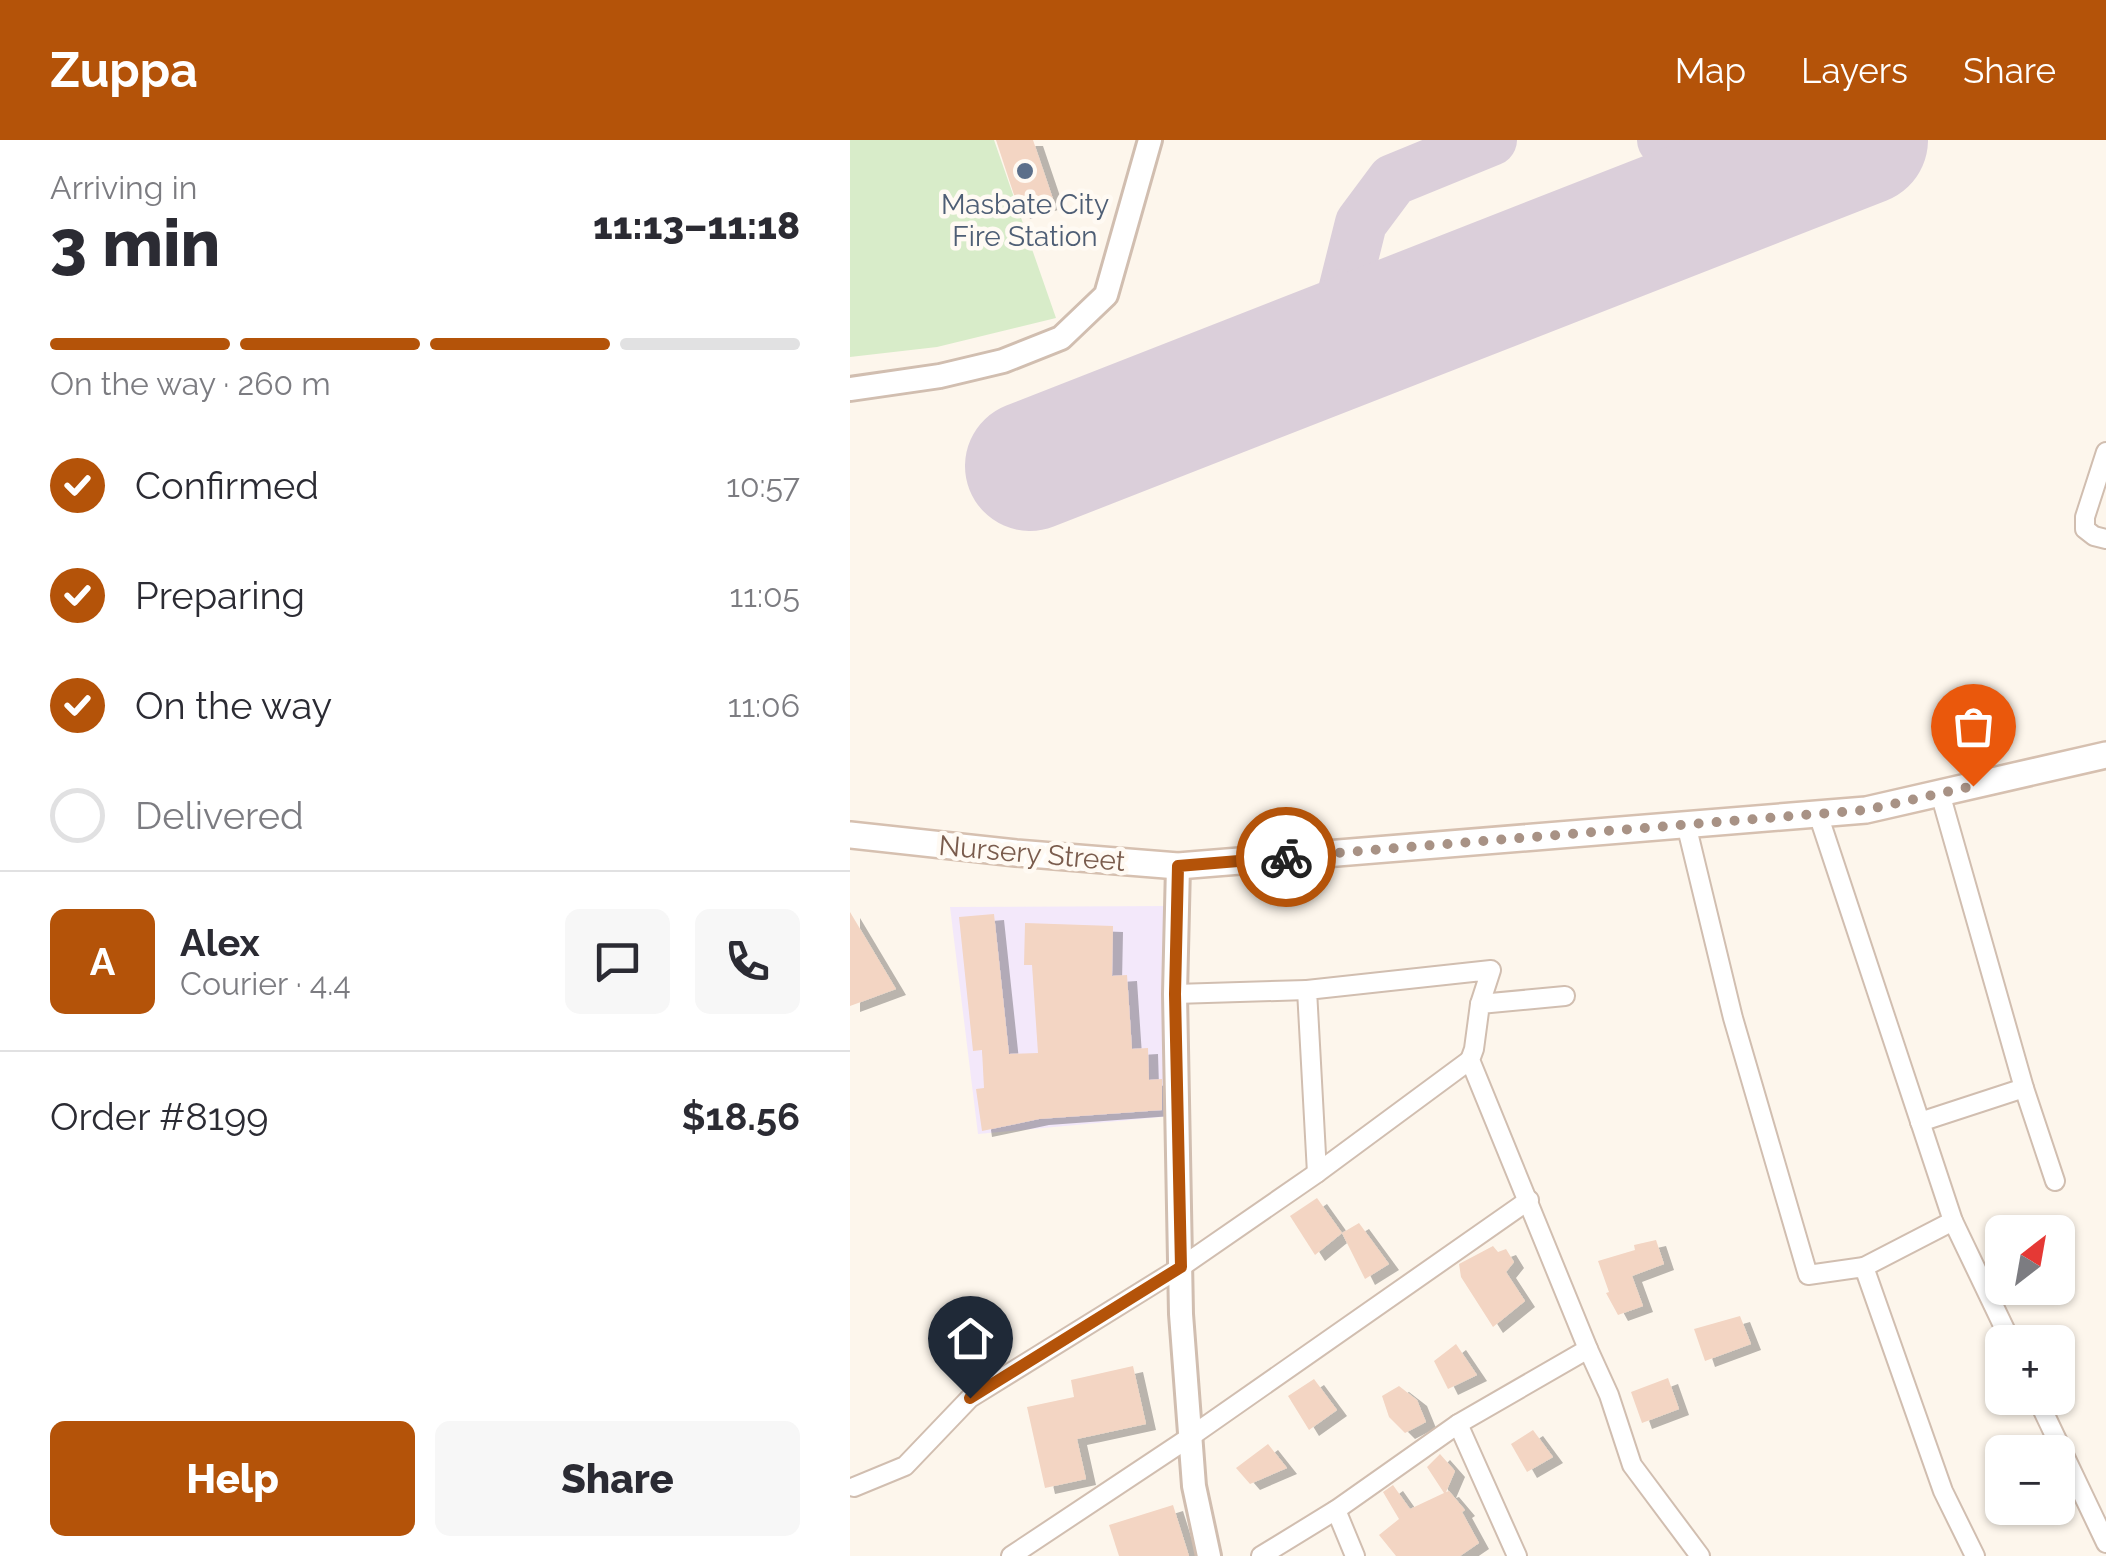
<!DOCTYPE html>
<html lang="en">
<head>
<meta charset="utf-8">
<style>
	body { margin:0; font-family:Raleway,sans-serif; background:#f7f7f7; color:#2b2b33; height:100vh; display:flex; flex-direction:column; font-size:38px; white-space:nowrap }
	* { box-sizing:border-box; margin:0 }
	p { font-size:32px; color:#7c7c81 }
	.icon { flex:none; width:55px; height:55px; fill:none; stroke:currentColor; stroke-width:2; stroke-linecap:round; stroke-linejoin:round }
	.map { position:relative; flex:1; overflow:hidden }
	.side { display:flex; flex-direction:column; background:#fff; width:850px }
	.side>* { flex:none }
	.needle { width:65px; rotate:31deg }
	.controls { position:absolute; left:1135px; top:1075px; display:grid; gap:20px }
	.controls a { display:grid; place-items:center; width:90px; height:90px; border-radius:15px; background:#fff; box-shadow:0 2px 8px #0004; font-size:50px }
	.pin { position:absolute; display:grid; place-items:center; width:85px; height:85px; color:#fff; margin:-102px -42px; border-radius:50% 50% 50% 0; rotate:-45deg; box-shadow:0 0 10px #0007 }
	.pin .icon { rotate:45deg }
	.courier { position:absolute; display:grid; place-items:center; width:100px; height:100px; margin:-50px; border:8px solid #b45309; border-radius:50%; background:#fff; color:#222; box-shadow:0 2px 12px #0007 }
	.headline em { font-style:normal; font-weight:800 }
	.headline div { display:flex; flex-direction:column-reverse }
	.headline { display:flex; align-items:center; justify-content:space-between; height:170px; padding:0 50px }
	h1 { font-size:65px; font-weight:800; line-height:75px }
	.bar { display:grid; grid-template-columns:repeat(4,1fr); gap:15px 10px; align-content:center; height:120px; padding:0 50px }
	.bar i { height:12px; border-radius:8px; background:#e1e1e2 }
	.bar .current { background:#b45309 }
	.bar p { grid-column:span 4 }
	.line { display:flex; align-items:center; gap:25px; padding:0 50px; border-top:2px solid #e1e1e2 }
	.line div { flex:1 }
	.round { display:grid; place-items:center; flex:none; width:105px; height:105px; border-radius:15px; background:#f7f7f7 }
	ol { padding:0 50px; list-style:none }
	li { display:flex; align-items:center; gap:30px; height:110px }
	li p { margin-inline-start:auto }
	li .icon { padding:10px; border-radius:50%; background:#b45309; color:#fff; stroke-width:4 }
	li:last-child { color:#7c7c81 }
	li i { width:55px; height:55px; border:5px solid #e1e1e2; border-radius:50% }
	.primary-button { display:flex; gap:20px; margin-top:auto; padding:20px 50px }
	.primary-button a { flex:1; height:115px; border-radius:15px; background:#b45309; color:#fff; font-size:40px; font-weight:800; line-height:115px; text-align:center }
	.primary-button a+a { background:#f7f7f7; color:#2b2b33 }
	header { display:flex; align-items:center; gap:60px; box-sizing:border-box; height:140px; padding:0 50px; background:#b45309; color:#fff }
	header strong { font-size:48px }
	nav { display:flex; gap:55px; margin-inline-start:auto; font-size:35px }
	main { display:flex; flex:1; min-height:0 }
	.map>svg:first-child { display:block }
	.education { fill:#f3e8fa }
	.green { fill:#d8ecc9 }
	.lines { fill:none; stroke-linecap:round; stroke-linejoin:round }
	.taxiway { stroke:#dbcfda; stroke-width:52 }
	.runway { stroke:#dbcfda; stroke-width:130 }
	.building { fill:#f3d5c3; filter:url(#shadow) }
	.minor-casing { stroke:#d1beb0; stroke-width:22 }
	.tertiary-casing { stroke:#d1beb0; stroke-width:28 }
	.secondary-casing { stroke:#d6c0b0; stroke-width:30 }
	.minor { stroke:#fff; stroke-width:18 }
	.tertiary { stroke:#fff; stroke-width:22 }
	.secondary { stroke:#fff; stroke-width:25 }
	.done { stroke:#a89285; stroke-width:10; stroke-dasharray:0 18 }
	.route { stroke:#b45309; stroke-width:12 }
	.service-dot { fill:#5c6f8a; stroke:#fffaf3; stroke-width:4 }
	.labels { text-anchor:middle; stroke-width:9; stroke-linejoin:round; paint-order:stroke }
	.service-label { font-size:28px; fill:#4e5e75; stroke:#fffaf3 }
	.street-label { font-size:28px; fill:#7a5c4d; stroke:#fffaf3 }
</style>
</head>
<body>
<header>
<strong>Zuppa</strong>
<nav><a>Map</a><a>Layers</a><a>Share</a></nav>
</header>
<main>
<section class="side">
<div class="headline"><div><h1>3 min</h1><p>Arriving in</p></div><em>11:13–11:18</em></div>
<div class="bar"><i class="current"></i><i class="current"></i><i class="current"></i><i></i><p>On the way · 260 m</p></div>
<ol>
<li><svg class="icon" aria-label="check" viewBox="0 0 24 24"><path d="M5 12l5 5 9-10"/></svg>Confirmed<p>10:57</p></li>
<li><svg class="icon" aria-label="check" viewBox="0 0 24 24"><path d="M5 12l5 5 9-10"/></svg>Preparing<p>11:05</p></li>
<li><svg class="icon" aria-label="check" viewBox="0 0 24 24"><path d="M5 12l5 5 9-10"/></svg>On the way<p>11:06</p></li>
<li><i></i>Delivered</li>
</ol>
<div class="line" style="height:180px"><b class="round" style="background:#b45309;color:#fff">A</b><div><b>Alex</b><p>Courier · 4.4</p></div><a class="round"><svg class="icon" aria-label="chat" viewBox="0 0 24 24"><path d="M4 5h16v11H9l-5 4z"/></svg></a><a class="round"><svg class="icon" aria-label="phone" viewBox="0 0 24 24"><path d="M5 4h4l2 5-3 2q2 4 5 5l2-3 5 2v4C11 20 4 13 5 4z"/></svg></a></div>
<div class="line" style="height:130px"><div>Order #8199</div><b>$18.56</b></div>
<div class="primary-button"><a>Help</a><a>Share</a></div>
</section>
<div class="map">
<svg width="1256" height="1416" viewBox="0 0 1256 1416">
	<defs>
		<filter id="shadow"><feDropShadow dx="10" dy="6" stdDeviation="0" flood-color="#0004"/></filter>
	</defs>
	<rect width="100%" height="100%" fill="#fdf6ec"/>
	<!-- education -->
	<polygon class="education" points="321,766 323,976 128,994 100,767"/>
	<!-- green -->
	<polygon class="green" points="0,0 144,0 206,178 87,207 0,217"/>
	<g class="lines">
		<!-- taxiway -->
		<g class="taxiway">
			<path d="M813,0C843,11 863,37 893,47"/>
			<polyline points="830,71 841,35 833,7"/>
			<path d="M531,189C514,181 498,175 493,155L511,83L543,40L641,0"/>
			<polyline points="463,215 493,155"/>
		</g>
		<!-- runway -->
		<polyline class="runway" points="180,326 1013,0"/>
	</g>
	<!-- building -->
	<g class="building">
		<polygon points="146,0 183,0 204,62 170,73"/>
		<polygon points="0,772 46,849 0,866"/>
		<polygon points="144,774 159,914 188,913 182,825 174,825 175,783 263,786 262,836 277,835 282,909 298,908 299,940 312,939 312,970 189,979 132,991 126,949 134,948 132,910 123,911 109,777"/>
		<polygon points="467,1058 492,1093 465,1115 440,1076"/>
		<polygon points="509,1083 539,1124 515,1139 492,1093"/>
		<polygon points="806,1100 814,1124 782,1136 793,1166 768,1175 756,1153 759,1152 748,1121 785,1110 784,1105"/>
		<polygon points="643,1106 648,1112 656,1109 664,1122 656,1132 675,1161 643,1187 611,1137 609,1124"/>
		<polygon points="890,1176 901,1204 855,1221 844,1189"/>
		<polygon points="606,1204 627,1235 598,1249 584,1221"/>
		<polygon points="283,1226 296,1284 227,1299 236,1339 195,1348 177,1267 224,1257 221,1240"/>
		<polygon points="818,1238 829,1269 792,1283 781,1252"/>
		<polygon points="464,1239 487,1270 459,1290 438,1256"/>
		<polygon points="549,1246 567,1260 576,1282 555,1293 539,1277 532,1256"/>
		<polygon points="683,1290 703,1317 677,1332 661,1304"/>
		<polygon points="418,1304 437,1328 400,1344 386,1328"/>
		<polygon points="590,1314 605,1331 596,1352 599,1351 615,1370 612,1372 629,1403 610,1416 546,1416 529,1395 549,1379 533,1352 543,1345 560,1369 594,1353 577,1327"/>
		<polygon points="323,1365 339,1416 269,1416 259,1385"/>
	</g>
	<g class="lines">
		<defs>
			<g id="minor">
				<polyline points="1256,312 1235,377 1235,389 1244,396 1256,399"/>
				<polyline points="1090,653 1174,948 1205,1041"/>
				<polyline points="968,674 1103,1081 1161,1202"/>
				<polyline points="836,684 883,878 958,1135 1014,1127 1093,1351 1125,1416"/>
				<polyline points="325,854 457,850"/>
				<polyline points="1070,982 1174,948"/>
				<polyline points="467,1033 457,850 641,830 630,864"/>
				<polyline points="1014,1127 1103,1081"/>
				<polyline points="738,1209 759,1255 782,1325 850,1416"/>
				<polyline points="1187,1258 1256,1403"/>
				<polyline points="608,1284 738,1209 620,920 624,909 630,864 715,856"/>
				<polyline points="4,1347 55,1326 120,1258 331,1127 467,1033 620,920"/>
				<polyline points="486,1370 505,1416"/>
				<polyline points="161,1416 340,1297 679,1060"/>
				<polyline points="411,1416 486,1370 608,1284 667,1416"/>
			</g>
			<g id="tertiary">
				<polyline points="0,249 90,236 153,221 211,198 256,155 300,0"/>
				<polyline points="328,726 325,854 331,1174 344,1346 359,1416"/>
			</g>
			<polyline id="secondary" points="0,695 166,713 328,726 1016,670 1256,615"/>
		</defs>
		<!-- minor casing -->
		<use href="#minor" class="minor-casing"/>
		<!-- tertiary casing -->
		<use href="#tertiary" class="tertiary-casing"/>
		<!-- secondary casing -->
		<use href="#secondary" class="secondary-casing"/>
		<!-- minor -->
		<use href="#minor" class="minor"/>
		<!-- tertiary -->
		<use href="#tertiary" class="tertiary"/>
		<!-- secondary -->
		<use href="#secondary" class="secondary"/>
	</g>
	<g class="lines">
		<!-- done -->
		<polyline class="done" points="436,717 1016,670 1123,646"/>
		<!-- route -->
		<polyline class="route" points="120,1258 331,1127 325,854 328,726 436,717"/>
	</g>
	<!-- markers -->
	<circle class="service-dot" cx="175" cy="31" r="10"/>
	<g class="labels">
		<!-- service labels -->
		<g class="service-label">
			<text x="175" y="74">Masbate City<tspan x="175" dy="32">Fire Station</tspan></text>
		</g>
		<!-- street labels -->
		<g class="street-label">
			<text transform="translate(182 713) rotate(5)" y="10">Nursery Street</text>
		</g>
	</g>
</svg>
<div class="controls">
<a><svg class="needle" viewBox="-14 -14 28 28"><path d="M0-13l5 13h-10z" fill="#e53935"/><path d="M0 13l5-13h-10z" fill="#7c7c81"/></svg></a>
<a>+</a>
<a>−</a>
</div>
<div class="pin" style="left:1123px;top:646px;background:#ea580c"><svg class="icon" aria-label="bag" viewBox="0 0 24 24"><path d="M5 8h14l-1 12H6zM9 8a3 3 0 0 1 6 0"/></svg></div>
<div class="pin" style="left:120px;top:1258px;background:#1f2937"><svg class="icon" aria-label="home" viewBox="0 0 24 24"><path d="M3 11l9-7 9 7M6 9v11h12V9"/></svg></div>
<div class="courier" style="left:436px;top:717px"><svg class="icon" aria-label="bike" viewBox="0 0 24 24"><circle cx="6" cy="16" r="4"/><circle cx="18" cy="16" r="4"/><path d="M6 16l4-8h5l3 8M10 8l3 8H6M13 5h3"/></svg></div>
</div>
</main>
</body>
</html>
